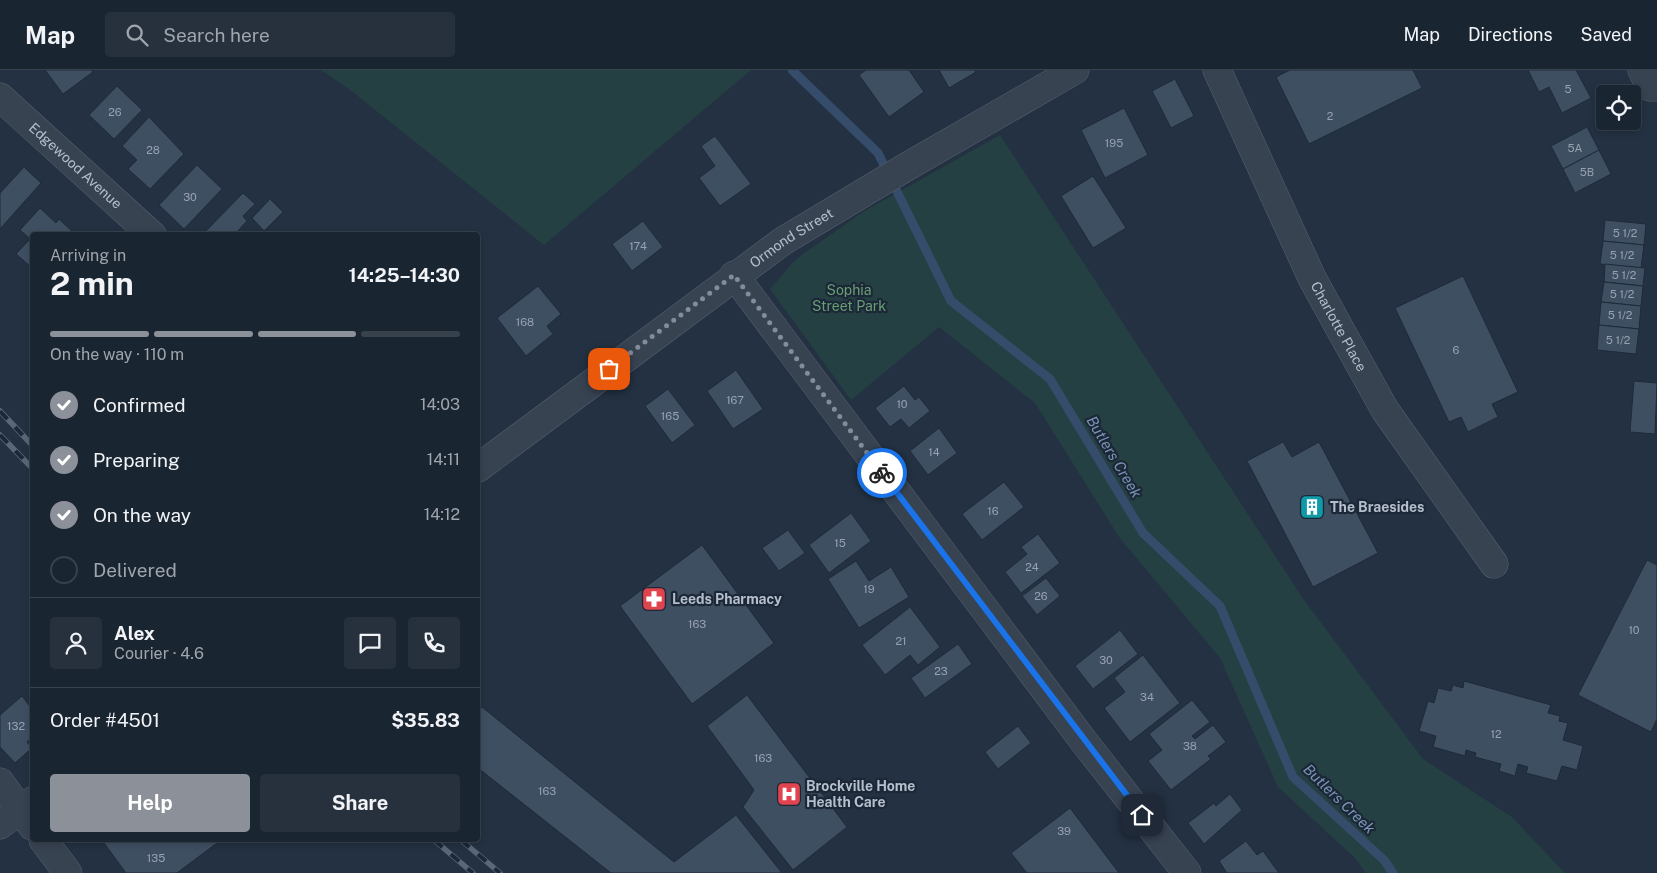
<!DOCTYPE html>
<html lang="en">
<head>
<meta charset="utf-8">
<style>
	body { margin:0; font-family:"Public Sans",sans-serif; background:#27313e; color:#f1f3f6; height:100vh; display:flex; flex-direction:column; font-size:19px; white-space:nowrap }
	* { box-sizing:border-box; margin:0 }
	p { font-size:16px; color:#9fa5ac }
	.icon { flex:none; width:28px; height:28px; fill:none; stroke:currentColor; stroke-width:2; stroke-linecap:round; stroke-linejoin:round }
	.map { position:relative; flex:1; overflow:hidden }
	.panel { position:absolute; left:30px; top:162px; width:450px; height:610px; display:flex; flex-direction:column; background:#1a2532; border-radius:5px; box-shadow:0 2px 8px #0003,0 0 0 1px #38424d }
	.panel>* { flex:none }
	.controls { position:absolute; left:1596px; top:15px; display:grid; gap:10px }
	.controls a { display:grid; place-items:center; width:45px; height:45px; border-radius:5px; background:#1a2532; box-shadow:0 2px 8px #0003,0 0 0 1px #38424d; font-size:25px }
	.pin { position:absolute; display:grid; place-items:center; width:42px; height:42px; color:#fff; margin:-21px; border-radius:10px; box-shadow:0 2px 8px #0006 }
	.courier { position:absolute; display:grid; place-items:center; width:50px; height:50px; margin:-25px; border:4px solid #1a73e8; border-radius:50%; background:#fff; color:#222; box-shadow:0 1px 6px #0007 }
	.summary em { font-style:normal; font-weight:700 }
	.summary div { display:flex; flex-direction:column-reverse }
	.summary { display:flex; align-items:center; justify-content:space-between; height:85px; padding:0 20px }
	h1 { font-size:32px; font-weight:700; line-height:38px }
	.bar { display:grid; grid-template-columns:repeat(4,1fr); gap:8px 5px; align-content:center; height:60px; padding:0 20px }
	.bar i { height:6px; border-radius:4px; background:#38424d }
	.bar .selected { background:#8c9099 }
	.bar p { grid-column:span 4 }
	.line { display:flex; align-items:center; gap:12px; padding:0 20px; border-top:1px solid #38424d }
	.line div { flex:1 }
	.round { display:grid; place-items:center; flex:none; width:52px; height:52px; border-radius:5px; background:#27313e }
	ol { padding:0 20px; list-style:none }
	li { display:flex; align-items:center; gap:15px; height:55px }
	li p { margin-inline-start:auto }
	li .icon { padding:5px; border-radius:50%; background:#8c9099; color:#fff; stroke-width:4 }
	li:last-child { color:#9fa5ac }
	li i { width:28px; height:28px; border:2px solid #38424d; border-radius:50% }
	.primary-button { display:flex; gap:10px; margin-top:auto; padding:10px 20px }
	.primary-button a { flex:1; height:58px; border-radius:5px; background:#8c9099; color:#fff; font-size:20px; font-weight:700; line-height:58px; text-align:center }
	.primary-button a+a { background:#27313e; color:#f1f3f6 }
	header { display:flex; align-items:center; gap:30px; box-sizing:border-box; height:70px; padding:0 25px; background:#1a2532; border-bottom:1px solid #38424d }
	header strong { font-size:24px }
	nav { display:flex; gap:28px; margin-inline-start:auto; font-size:18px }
	.search { width:350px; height:45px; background:#27313e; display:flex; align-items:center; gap:12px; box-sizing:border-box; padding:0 18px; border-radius:5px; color:#9fa5ac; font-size:19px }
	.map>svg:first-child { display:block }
	.green { fill:#254043 }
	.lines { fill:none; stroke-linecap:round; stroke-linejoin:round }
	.stream { stroke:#354c6b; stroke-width:9 }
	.building { fill:#3f4f62; stroke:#1e2a39 }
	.minor-casing { stroke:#55616f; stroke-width:29 }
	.minor { stroke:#384352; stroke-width:28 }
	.rail-casing { stroke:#596779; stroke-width:5.5 }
	.rail { stroke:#1c2837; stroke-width:4; stroke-dasharray:11; stroke-linecap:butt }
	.done { stroke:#818d9c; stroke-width:5; stroke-dasharray:0 9 }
	.route { stroke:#1a73e8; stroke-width:6 }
	.labels { text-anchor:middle; stroke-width:4.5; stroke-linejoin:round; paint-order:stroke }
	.number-label { font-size:11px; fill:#97a2b2 }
	.street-label { font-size:14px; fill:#b4becc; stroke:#1c2837 }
	.park-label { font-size:14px; fill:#699f75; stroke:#1c2837 }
	.poi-label { font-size:14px; font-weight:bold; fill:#b4becc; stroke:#1c2837; text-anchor:start }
	.water-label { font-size:15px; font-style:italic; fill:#7994b6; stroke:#1c2837 }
</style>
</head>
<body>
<header>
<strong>Map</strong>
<div class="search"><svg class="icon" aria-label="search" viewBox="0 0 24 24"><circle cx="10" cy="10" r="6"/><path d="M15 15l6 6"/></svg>Search here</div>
<nav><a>Map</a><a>Directions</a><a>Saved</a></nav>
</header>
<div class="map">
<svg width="1657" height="803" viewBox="0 0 1657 803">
	<rect width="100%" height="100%" fill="#233142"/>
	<!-- green -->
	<g class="green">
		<polygon points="321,0 751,0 544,175 349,19"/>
		<polygon points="1000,65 1304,530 1423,689 1512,747 1565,803 1366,803 1355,788 1278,717 1220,588 1119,467 1035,333 939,257 851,330 770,219 796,189 863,142"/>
	</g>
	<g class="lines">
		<!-- stream -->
		<polyline class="stream" points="792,0 878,83 951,231 1050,309 1143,463 1220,536 1293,707 1384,790 1393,803"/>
	</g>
	<!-- building -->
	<g class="building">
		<polygon points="45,0 91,0 93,2 63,24"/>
		<polygon points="866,0 909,0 924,22 889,47 859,5"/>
		<polygon points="939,0 974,0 976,2 949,18"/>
		<polygon points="1290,0 1413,0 1422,18 1309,74 1276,7"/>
		<polygon points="1528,0 1576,0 1591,28 1562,43 1549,17 1539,22"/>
		<polygon points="1175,9 1194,46 1171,58 1152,21"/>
		<polygon points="117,16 142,40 114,69 89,45"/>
		<polygon points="1124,38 1148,85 1105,108 1081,60"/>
		<polygon points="149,47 184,84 150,119 128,99 137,90 122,76"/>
		<polygon points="1587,57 1599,80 1563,99 1551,76"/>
		<polygon points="715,66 751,114 720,136 699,108 715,96 701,76"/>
		<polygon points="1599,80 1611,104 1575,123 1563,99"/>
		<polygon points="197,95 222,119 184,159 159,135"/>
		<polygon points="24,97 41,113 0,159 0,123"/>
		<polygon points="1093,106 1126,158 1093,178 1061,126"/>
		<polygon points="243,123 255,134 243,146 247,151 234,165 202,165"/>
		<polygon points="270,129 283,142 264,161 252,148"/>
		<polygon points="40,138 56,153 59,149 76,165 32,165 32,193 30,196 16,184 30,169 20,160"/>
		<polygon points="1605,150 1646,154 1644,175 1603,171"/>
		<polygon points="643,151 663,177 632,201 612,174"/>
		<polygon points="1603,171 1644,175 1641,198 1600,194"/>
		<polygon points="1605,194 1645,198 1643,216 1604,212"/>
		<polygon points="1463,206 1518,322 1492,334 1498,347 1468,362 1461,347 1449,352 1395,238"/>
		<polygon points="1604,212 1643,216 1641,236 1601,232"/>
		<polygon points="538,216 561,244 547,256 553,264 526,286 497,248"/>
		<polygon points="1601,232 1641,236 1639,259 1599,255"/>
		<polygon points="1599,255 1639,259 1636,284 1597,280"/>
		<polygon points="736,300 763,339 733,359 707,321"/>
		<polygon points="1634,311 1657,313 1655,364 1630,362"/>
		<polygon points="904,316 915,330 919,327 930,341 909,358 901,349 890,357 875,338"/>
		<polygon points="668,319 695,355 672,373 645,336"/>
		<polygon points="939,358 957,383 928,405 910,381"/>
		<polygon points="1283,372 1292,387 1319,372 1378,483 1313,517 1247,391"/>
		<polygon points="1004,412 1024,437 982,470 962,444"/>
		<polygon points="851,443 871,471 829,503 809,475"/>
		<polygon points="788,460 805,483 779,501 762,478"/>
		<polygon points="1038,464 1060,493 1021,523 1005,502 1027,484 1021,477"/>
		<polygon points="702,475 774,573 692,634 620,536"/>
		<polygon points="1647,490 1657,495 1657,649 1651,662 1578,625"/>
		<polygon points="856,491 869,511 891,497 909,527 859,558 828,509"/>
		<polygon points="1046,508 1060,526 1037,545 1022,526"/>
		<polygon points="910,537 940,577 918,595 910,585 885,605 862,575"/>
		<polygon points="1120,560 1138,584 1093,619 1075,596"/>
		<polygon points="958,574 972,594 925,628 911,608"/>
		<polygon points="1143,585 1180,633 1130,672 1104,638 1125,622 1114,608"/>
		<polygon points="1464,611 1551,635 1548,643 1560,646 1559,651 1568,653 1563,670 1583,676 1577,700 1562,696 1557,711 1526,703 1528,697 1518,694 1515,706 1499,701 1501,694 1475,687 1476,683 1466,680 1465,686 1433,677 1436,666 1419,661 1428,631 1434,633 1438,618 1451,621 1453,615 1463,618"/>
		<polygon points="747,625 847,757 793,800 743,737 754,720 707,656"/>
		<polygon points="22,626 32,639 32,667 27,672 32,678 15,693 0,677 0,645"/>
		<polygon points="1192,630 1210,652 1192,666 1195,669 1213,655 1226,672 1208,686 1211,689 1171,720 1148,691 1162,680 1149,664"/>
		<polygon points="482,637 674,792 736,745 782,803 611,803 478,698 478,642"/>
		<polygon points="1018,656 1031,673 998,699 985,682"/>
		<polygon points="1230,724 1242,740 1204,774 1188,753 1214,733 1216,736"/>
		<polygon points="1070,738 1119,803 1027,803 1011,783"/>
		<polygon points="108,770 221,770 177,803 126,803 104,773"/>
		<polygon points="1246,771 1257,785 1263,781 1279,803 1227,803 1219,791"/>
	</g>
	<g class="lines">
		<defs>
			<g id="minor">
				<path id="s1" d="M1217,0L1312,208L1340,259L1385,340L1494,494"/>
				<polyline points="1642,0 1650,17 1657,17"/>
				<path id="s2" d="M0,27L152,165"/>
				<polyline points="734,205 1085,673 1187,803"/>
				<path id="s3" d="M478,398L783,171L908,96L1075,0"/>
				<polyline points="0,712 32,756"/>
				<polyline points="0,755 32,731"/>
				<polyline points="43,770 68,803"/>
			</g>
		</defs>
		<!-- minor casing -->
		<use href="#minor" class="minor-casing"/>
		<!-- minor -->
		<use href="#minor" class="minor"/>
		<defs>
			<g id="rail">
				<polyline points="0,341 32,375"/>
				<polyline points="0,365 32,398"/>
				<polyline points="434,770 473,803"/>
				<polyline points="461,770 500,803"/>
			</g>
		</defs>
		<!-- rail casing -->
		<use href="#rail" class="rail-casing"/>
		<!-- rail -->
		<use href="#rail" class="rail"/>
	</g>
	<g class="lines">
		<!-- done -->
		<polyline class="done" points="609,299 734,205 882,403"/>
		<!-- route -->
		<polyline class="route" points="882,403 1142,745"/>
	</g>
	<!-- icons -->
	<defs>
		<symbol id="building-square" viewBox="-11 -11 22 22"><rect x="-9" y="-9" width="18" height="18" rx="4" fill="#0f9aa8" stroke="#1c2837"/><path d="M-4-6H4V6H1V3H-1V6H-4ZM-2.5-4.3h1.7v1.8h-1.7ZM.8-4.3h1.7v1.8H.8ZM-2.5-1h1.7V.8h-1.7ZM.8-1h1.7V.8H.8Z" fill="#fff"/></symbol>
		<symbol id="pharmacy-square" viewBox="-11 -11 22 22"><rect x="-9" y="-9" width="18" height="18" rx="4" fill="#e0444e" stroke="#1c2837"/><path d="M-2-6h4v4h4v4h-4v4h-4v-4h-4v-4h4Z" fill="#fff"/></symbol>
		<symbol id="hospital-square" viewBox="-11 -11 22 22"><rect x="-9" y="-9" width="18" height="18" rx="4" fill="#e0444e" stroke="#1c2837"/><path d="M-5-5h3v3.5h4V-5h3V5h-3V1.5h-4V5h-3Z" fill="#fff"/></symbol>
	</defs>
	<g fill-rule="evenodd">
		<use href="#building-square" x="1298" y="423" width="28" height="28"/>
		<use href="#pharmacy-square" x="640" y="515" width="28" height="28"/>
		<use href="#hospital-square" x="775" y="710" width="28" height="28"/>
	</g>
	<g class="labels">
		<!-- number labels -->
		<g class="number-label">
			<text x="1568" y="23">5</text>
			<text x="115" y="46">26</text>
			<text x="1330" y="50">2</text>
			<text x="1114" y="77">195</text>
			<text x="1575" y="82">5A</text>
			<text x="153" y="84">28</text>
			<text x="1587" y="106">5B</text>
			<text x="190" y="131">30</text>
			<text x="1625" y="167">5 1/2</text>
			<text x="638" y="180">174</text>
			<text x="1622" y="189">5 1/2</text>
			<text x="1624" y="209">5 1/2</text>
			<text x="1622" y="228">5 1/2</text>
			<text x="1620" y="249">5 1/2</text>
			<text x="525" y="256">168</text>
			<text x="1618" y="274">5 1/2</text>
			<text x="1456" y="284">6</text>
			<text x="735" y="334">167</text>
			<text x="902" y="338">10</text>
			<text x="670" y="350">165</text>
			<text x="934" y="386">14</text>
			<text x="993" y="445">16</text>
			<text x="840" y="477">15</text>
			<text x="1032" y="501">24</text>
			<text x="869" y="523">19</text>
			<text x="1041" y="530">26</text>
			<text x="697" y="558">163</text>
			<text x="1634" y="564">10</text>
			<text x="901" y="575">21</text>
			<text x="1106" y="594">30</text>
			<text x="941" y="605">23</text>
			<text x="1147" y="631">34</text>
			<text x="16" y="660">132</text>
			<text x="1496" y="668">12</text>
			<text x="1190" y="680">38</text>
			<text x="763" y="692">163</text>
			<text x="547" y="725">163</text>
			<text x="1064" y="765">39</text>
			<text x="156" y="792">135</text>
		</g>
		<!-- street labels -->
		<g class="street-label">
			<text dy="5" stroke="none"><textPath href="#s2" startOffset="102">Edgewood Avenue</textPath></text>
			<text dy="5" stroke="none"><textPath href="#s3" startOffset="389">Ormond Street</textPath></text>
			<text dy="5" stroke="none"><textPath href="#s1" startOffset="284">Charlotte Place</textPath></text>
		</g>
		<!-- park labels -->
		<g class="park-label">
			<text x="849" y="225">Sophia<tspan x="849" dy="16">Street Park</tspan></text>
		</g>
		<!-- poi labels -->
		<g class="poi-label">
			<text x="1330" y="442">The Braesides</text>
			<text x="672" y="534">Leeds Pharmacy</text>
			<text x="806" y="721">Brockville Home<tspan x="806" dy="16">Health Care</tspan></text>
		</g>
		<!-- water labels -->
		<g class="water-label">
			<text transform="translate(1114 387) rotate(59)" y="5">Butlers Creek</text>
			<text transform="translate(1339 729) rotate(44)" y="5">Butlers Creek</text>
		</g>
	</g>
</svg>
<div class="controls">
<a><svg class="icon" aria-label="locate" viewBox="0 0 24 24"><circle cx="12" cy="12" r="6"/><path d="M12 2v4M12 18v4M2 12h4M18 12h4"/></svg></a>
</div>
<div class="pin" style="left:609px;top:299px;background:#ea580c"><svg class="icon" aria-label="bag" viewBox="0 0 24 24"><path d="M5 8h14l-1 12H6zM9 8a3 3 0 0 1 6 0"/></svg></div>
<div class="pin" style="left:1142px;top:745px;background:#1f2937"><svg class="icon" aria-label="home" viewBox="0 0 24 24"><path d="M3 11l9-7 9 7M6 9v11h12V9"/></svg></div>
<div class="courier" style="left:882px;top:403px"><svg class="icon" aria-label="bike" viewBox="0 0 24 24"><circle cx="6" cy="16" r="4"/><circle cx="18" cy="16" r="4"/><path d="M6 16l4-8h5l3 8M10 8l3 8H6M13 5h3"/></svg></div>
<section class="panel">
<div class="summary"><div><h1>2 min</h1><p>Arriving in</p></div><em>14:25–14:30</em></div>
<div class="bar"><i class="selected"></i><i class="selected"></i><i class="selected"></i><i></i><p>On the way · 110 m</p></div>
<ol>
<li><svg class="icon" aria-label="check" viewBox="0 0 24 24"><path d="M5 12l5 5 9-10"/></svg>Confirmed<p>14:03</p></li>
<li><svg class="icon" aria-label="check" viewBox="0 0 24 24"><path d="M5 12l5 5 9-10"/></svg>Preparing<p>14:11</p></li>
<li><svg class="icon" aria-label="check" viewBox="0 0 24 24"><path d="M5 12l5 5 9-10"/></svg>On the way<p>14:12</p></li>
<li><i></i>Delivered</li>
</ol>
<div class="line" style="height:90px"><a class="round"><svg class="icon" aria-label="person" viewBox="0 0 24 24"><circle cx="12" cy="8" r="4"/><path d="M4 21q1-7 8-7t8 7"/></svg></a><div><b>Alex</b><p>Courier · 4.6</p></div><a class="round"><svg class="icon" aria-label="chat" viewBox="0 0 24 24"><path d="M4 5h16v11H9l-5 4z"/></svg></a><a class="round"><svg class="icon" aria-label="phone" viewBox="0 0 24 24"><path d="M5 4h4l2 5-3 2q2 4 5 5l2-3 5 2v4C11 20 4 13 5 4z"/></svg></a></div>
<div class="line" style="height:65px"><div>Order #4501</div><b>$35.83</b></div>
<div class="primary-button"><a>Help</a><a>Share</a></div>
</section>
</div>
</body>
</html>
